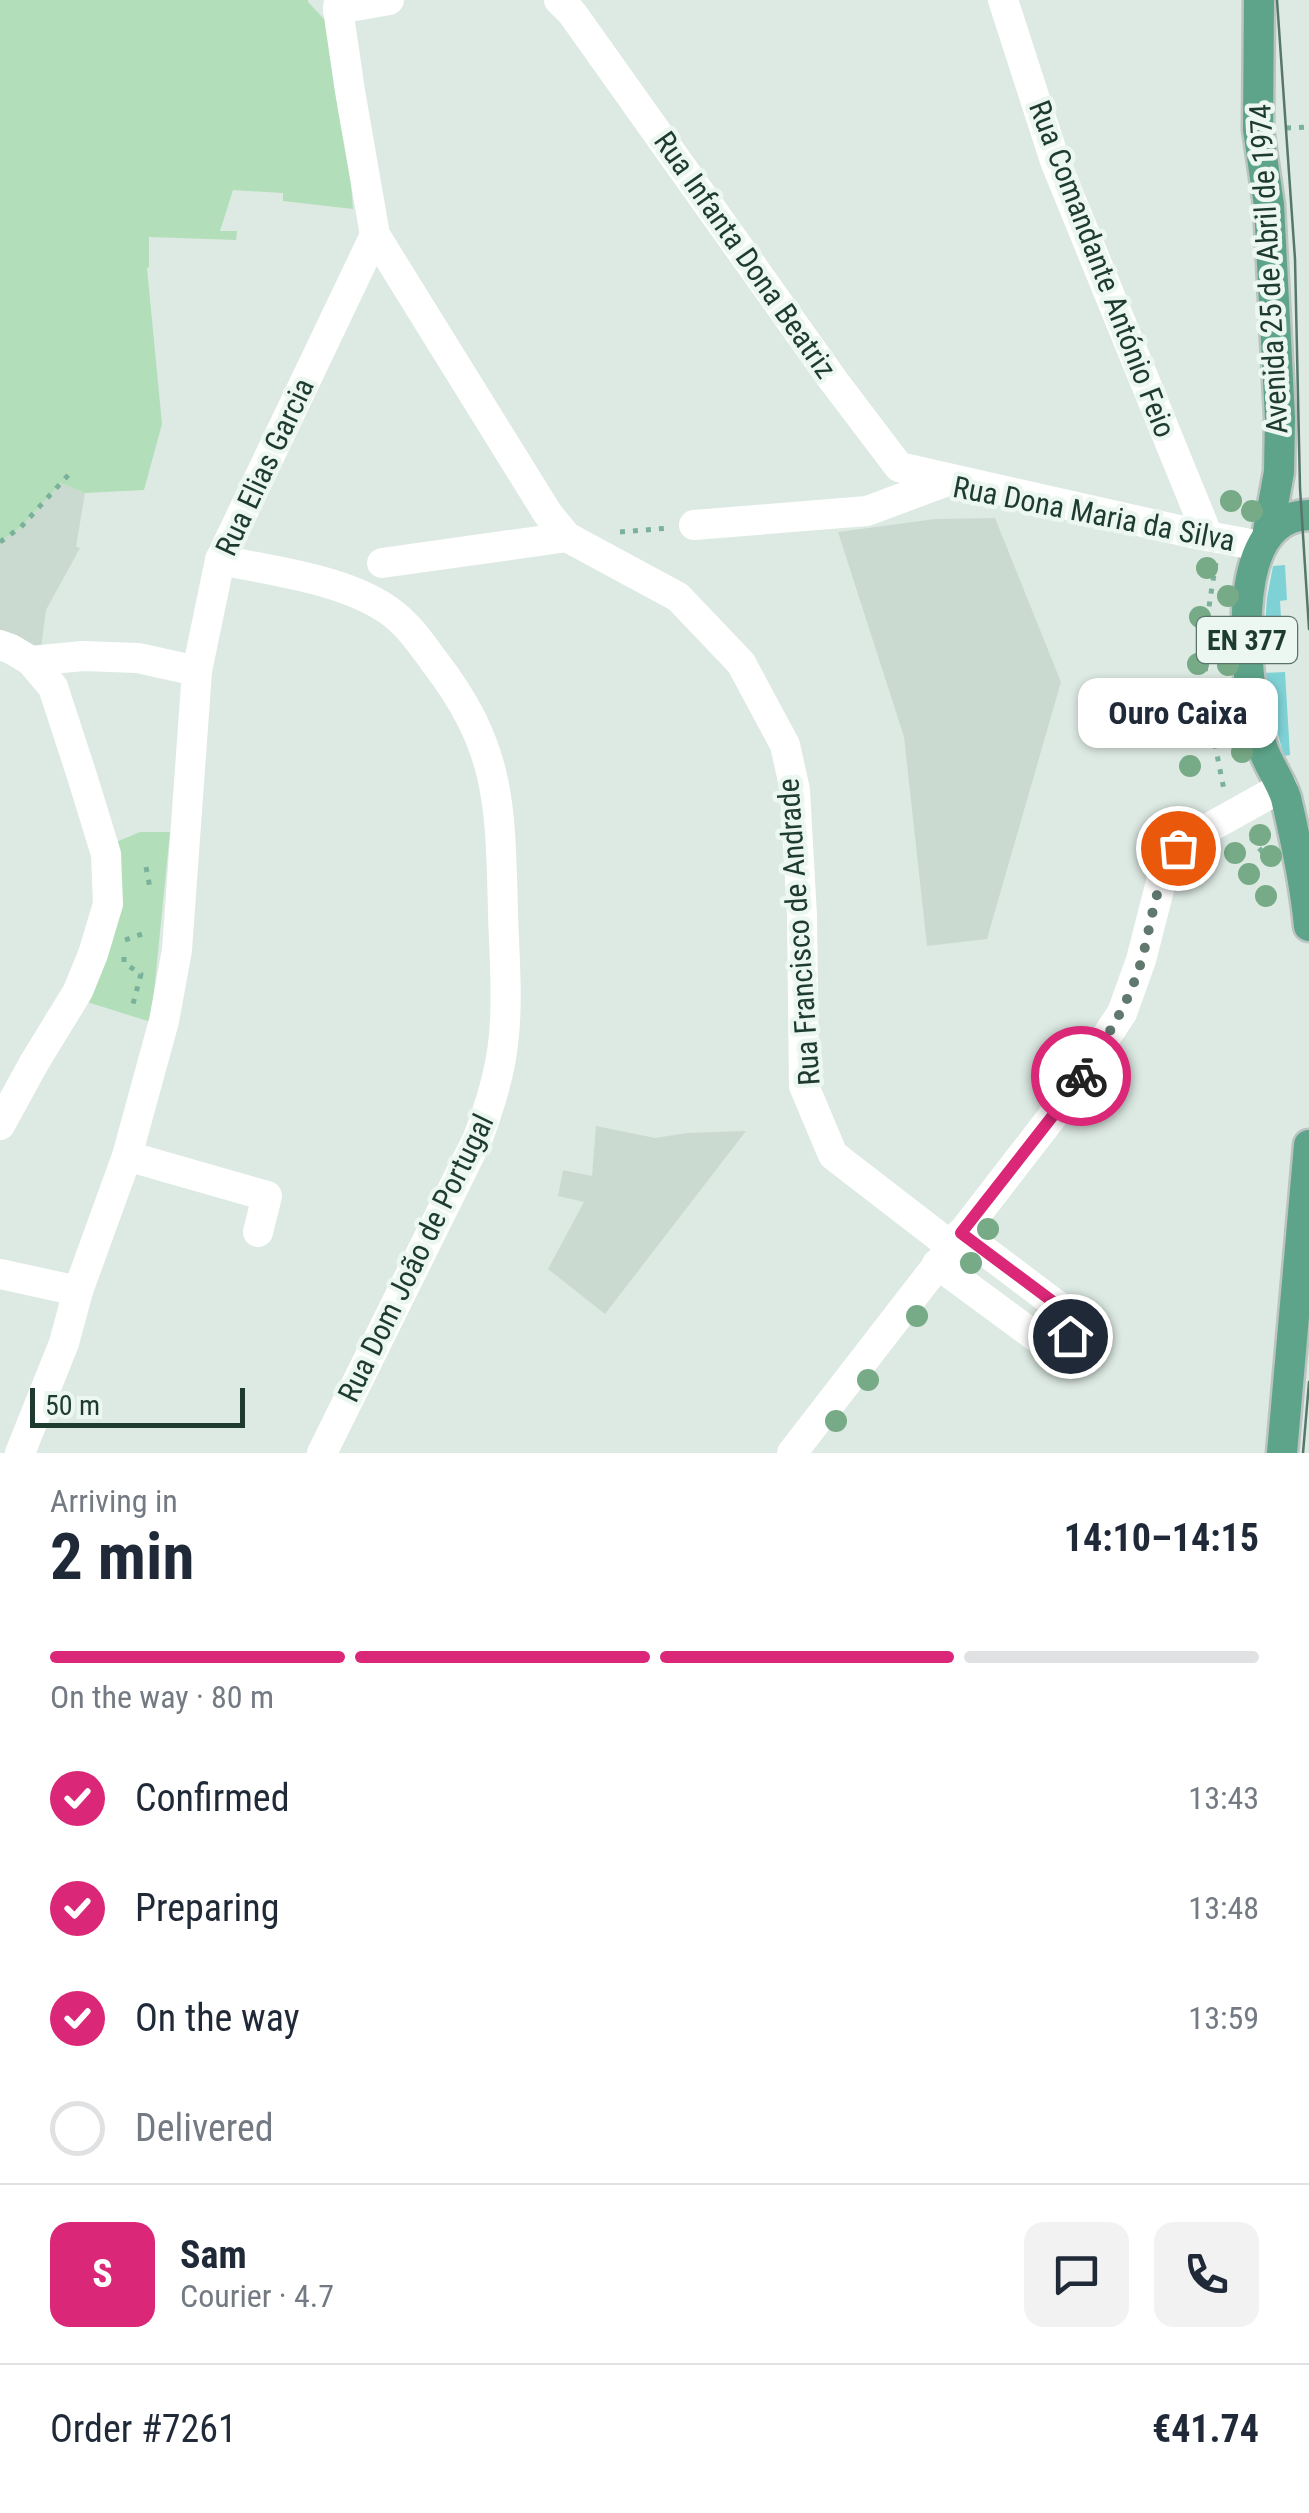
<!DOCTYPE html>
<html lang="en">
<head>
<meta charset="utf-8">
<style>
	body { margin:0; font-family:"Roboto Condensed",sans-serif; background:#f2f2f3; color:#1f2937; height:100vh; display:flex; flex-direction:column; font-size:38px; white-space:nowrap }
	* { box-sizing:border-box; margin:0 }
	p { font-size:32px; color:#747a83 }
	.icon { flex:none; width:55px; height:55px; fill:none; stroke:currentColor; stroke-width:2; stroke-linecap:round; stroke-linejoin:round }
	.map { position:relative; height:1453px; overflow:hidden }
	.panel { display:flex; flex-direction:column; background:#fff; flex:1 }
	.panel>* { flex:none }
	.scale { position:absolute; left:30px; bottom:25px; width:215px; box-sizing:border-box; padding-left:10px; border:5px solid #1d3b2f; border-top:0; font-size:28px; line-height:35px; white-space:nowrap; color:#1d3b2f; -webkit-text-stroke:8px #edf7f1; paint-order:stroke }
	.pin { position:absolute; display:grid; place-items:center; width:85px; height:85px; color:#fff; margin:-42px; border:5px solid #fff; border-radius:50%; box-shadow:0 2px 10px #0007 }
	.courier { position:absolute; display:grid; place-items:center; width:100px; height:100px; margin:-50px; border:8px solid #db2777; border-radius:50%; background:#fff; color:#222; box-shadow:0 2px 12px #0007 }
	.bubble { position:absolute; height:70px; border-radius:20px; background:#fff; box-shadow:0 2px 8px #0004; font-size:32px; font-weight:700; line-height:70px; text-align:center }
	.summary em { font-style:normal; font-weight:700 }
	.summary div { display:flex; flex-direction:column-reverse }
	.summary { display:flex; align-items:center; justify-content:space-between; height:170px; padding:0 50px }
	h1 { font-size:65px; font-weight:700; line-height:75px }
	.bar { display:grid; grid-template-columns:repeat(4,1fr); gap:15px 10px; align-content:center; height:120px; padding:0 50px }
	.bar i { height:12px; border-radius:8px; background:#e0e1e3 }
	.bar .active { background:#db2777 }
	.bar p { grid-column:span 4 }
	.line { display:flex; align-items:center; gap:25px; padding:0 50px; border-top:2px solid #e0e1e3 }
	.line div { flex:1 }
	.round { display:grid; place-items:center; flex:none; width:105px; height:105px; border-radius:20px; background:#f2f2f3 }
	ol { padding:0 50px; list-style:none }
	li { display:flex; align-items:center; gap:30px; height:110px }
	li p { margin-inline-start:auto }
	li .icon { padding:10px; border-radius:50%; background:#db2777; color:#fff; stroke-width:4 }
	li:last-child { color:#747a83 }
	li i { width:55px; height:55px; border:5px solid #e0e1e3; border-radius:50% }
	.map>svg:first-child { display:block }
	.built { fill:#cbdad1 }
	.green { fill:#b3deba }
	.water { fill:#7ed2d6 }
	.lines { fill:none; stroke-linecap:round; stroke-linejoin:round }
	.major-casing { stroke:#bbc4c1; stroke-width:35 }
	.path { stroke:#7ab19a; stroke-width:5; stroke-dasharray:5 8; stroke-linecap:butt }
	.minor { stroke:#fff; stroke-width:30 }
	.major { stroke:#5da48a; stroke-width:30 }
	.tram { stroke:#57776b; stroke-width:2.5 }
	.tree { fill:#77aa86 }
	.done { stroke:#60786e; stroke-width:10; stroke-dasharray:0 18 }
	.route { stroke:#db2777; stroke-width:12 }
	.labels { text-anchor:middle; stroke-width:9; stroke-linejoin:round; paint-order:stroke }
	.shield { fill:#edf7f1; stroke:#5b7369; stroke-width:2.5 }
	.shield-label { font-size:28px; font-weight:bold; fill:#1d3b2f }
	.street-label { font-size:30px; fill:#1d3b2f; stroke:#edf7f1 }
</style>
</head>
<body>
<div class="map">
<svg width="1309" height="1453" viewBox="0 0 1309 1453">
	<rect width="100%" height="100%" fill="#ddeae3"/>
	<!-- built -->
	<g class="built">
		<polygon points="61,483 85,493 76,547 80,548 46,610 41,648 0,636 0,542 21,527"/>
		<polygon points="995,518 1061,682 987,939 927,946 904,737 838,532 935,519"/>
		<polygon points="596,1126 655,1138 687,1133 746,1131 605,1314 548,1269 584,1202 558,1196 563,1170 592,1176"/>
	</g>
	<!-- green -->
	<g class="green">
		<polygon points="0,0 308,0 308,2 325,20 340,122 350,170 353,209 283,201 283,193 233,190 220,231 237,231 236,240 149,237 149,267 147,268 162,424 144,490 85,493 61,483 21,527 0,542"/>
		<polygon points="140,832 170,832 151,1022 87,1002 109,845"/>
	</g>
	<!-- water -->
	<g class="water">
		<polygon points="1285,565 1287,600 1280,601 1283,649 1263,651 1267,598 1273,566"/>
		<polygon points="1285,672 1290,755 1284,756 1268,699 1264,673"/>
	</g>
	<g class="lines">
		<defs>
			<g id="major">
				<polyline points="1259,0 1258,129 1269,205 1280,418 1279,472 1267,537"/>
				<path d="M1309,515C1223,516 1246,689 1261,743C1266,762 1280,779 1286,798C1296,841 1305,883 1309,926"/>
				<polyline points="1282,1453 1309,1145"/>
			</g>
		</defs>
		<!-- major casing -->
		<use href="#major" class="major-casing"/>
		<!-- path -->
		<g class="path">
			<polyline points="1286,128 1309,127"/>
			<polyline points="620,532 669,528"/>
			<polyline points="0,542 21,527 71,472"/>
			<path d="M1216,563C1212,586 1208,610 1206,634C1202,686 1214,739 1224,790"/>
			<polyline points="1276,661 1298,660"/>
			<polyline points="1251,838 1263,853 1268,852"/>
			<polyline points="146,867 150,888"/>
			<polyline points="125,940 148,932"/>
			<polyline points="124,957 124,963 141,974 133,1004"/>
		</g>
		<!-- minor -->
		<g class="minor">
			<polyline points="339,0 338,9 350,91 375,235 548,514 567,537 678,597 741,663 785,745 795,790 802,916 804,1086 833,1155 951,1246"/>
			<polyline points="559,0 572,13 833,380 899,467 1192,533 1260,546"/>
			<polyline points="1003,0 1055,161 1208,536"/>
			<polyline points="338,9 389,0"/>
			<polyline points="694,525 867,511 950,480"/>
			<path d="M220,560C273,571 343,579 388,610C407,623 420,642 434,661C502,749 500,806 503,912C504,953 508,994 504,1035C501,1071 490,1105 478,1138L322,1453"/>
			<polyline points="382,563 567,537"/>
			<polyline points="0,645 11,649 31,661 83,656 138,658 197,671"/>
			<polyline points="0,1125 34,1063 78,991 93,954 108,904 106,854 82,776 53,687 31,661"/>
			<polyline points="127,1156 267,1196 258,1232"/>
			<path d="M937,1264L1051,1348H1057C1070,1339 1078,1327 1067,1313L961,1233"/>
			<polyline points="0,1274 78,1291"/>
			<polyline points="20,1453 64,1343 78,1291 127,1156 164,1021 177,950 197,671 220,560 375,235"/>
			<polyline points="792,1453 1062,1104 1112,1028 1122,1013 1141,960 1164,870 1178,848 1187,840 1282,787"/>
		</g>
		<!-- major -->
		<use href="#major" class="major"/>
		<!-- tram -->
		<g class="tram">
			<polyline points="1277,0 1295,259 1300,488 1309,629"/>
			<polyline points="1303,1453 1309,1382"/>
		</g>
	</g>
	<!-- trees -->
	<g class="tree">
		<circle cx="1231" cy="501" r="11"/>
		<circle cx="1252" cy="511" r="11"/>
		<circle cx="1207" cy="568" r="11"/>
		<circle cx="1228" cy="596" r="11"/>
		<circle cx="1200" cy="617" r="11"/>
		<circle cx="1225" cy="642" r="11"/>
		<circle cx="1198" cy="664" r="11"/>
		<circle cx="1228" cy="665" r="11"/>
		<circle cx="1204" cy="691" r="11"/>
		<circle cx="1237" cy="729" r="11"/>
		<circle cx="1207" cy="735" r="11"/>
		<circle cx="1242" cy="752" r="11"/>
		<circle cx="1190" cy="766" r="11"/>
		<circle cx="1260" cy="835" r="11"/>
		<circle cx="1235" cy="853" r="11"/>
		<circle cx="1271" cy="856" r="11"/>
		<circle cx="1249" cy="874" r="11"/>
		<circle cx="1266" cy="896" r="11"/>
		<circle cx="988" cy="1229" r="11"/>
		<circle cx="971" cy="1263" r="11"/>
		<circle cx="917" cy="1316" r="11"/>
		<circle cx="868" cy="1380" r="11"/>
		<circle cx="836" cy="1421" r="11"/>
	</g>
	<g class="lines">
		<!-- done -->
		<path class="done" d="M1081,1076C1108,1035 1128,1006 1142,959C1152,921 1155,881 1178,848"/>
		<!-- route -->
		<path class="route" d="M1070,1336C1074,1326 1074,1322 1068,1313L961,1233L1062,1104L1081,1076"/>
	</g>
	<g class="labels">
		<!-- shield labels -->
		<rect class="shield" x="1197" y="617" width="100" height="46" rx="8"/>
		<g class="shield-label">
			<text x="1247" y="650">EN 377</text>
		</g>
		<!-- street labels -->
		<g class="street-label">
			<text transform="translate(745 255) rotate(55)" y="10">Rua Infanta Dona Beatriz</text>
			<text transform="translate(1102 269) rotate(69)" y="10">Rua Comandante António Feio</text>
			<text transform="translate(1269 269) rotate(-93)" y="10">Avenida 25 de Abril de 1974</text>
			<text transform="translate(265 467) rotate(-65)" y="10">Rua Elias Garcia</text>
			<text transform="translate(1094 514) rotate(11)" y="10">Rua Dona Maria da Silva</text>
			<text transform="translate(799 932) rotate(-94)" y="10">Rua Francisco de Andrade</text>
			<text transform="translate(416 1258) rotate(-64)" y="10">Rua Dom João de Portugal</text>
		</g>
	</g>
</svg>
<div class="scale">50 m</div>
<div class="pin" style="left:1178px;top:848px;background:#ea580c"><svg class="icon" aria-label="bag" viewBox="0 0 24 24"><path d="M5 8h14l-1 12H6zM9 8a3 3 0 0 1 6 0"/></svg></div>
<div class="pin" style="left:1070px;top:1336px;background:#1f2937"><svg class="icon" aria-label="home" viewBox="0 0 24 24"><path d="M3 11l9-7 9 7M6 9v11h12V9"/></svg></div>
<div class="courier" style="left:1081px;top:1076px"><svg class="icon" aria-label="bike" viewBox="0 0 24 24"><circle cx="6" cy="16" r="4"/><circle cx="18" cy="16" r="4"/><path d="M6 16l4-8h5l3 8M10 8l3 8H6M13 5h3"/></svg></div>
<div class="bubble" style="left:1078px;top:678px;width:200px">Ouro Caixa</div>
</div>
<section class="panel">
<div class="summary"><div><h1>2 min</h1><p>Arriving in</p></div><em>14:10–14:15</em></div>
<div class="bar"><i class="active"></i><i class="active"></i><i class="active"></i><i></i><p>On the way · 80 m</p></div>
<ol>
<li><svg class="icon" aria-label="check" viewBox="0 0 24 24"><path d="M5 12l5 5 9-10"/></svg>Confirmed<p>13:43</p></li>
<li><svg class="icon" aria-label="check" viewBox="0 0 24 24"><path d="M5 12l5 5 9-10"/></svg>Preparing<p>13:48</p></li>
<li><svg class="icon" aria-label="check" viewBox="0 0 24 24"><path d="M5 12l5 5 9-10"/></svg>On the way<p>13:59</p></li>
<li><i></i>Delivered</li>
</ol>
<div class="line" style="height:180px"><b class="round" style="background:#db2777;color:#fff">S</b><div><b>Sam</b><p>Courier · 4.7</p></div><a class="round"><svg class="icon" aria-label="chat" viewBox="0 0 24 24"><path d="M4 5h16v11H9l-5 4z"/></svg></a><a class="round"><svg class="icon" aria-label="phone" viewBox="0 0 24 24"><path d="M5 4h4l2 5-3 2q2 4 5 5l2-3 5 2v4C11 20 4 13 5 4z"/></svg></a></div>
<div class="line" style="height:130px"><div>Order #7261</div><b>€41.74</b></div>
</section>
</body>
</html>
